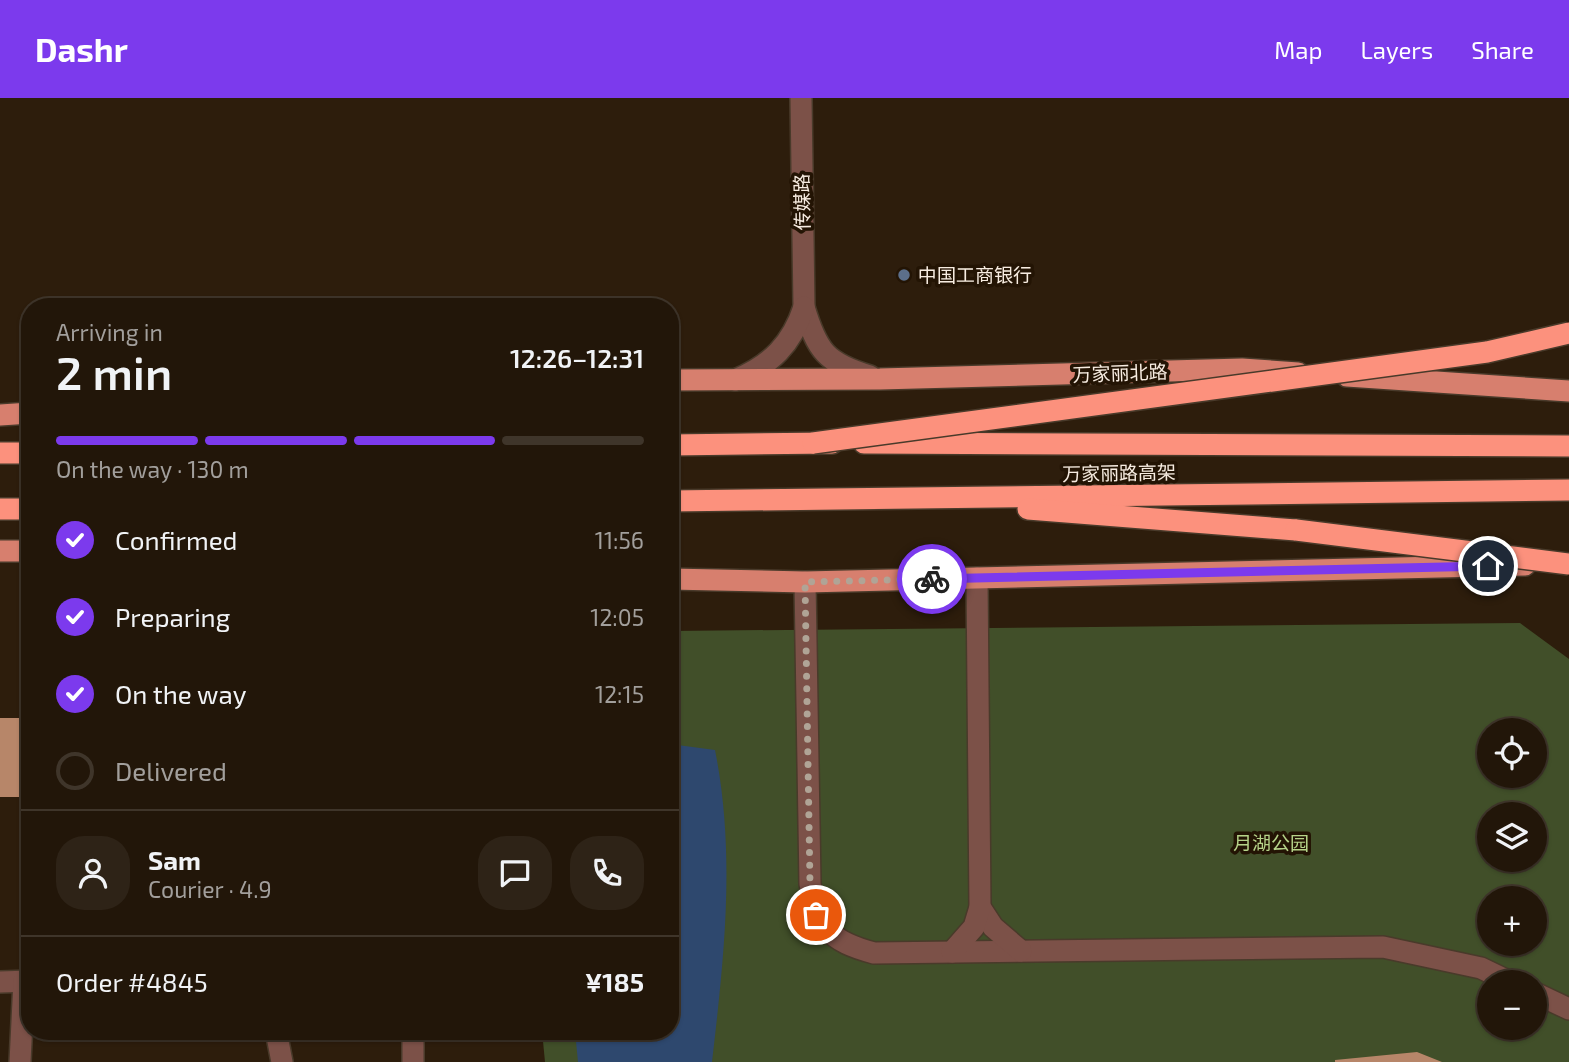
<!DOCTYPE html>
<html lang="en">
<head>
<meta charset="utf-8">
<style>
	body { margin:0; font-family:"Exo 2","Noto Sans SC",sans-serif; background:#2e2317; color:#f1f3f6; height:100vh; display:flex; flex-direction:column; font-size:26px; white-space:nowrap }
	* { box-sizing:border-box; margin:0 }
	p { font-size:23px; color:#a29f9c }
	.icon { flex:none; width:38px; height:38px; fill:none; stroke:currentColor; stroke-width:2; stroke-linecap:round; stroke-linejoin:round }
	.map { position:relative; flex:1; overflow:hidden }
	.panel { position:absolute; left:21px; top:200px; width:658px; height:742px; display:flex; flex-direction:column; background:#221609; border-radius:28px; box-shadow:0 2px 5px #0004,0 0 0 2px #3f352a }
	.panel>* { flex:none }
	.tools { position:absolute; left:1477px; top:620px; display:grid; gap:14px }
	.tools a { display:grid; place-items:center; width:70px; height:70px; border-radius:50%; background:#221609; box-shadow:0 2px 5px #0004,0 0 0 2px #3f352a; font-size:35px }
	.pin { position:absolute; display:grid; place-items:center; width:60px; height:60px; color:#fff; margin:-30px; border:4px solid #fff; border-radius:50%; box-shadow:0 2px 7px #0007 }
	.courier { position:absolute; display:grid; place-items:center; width:70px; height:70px; margin:-35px; border:5px solid #7c3aed; border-radius:50%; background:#fff; color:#222; box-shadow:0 2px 9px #0007 }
	.headline em { font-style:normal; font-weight:600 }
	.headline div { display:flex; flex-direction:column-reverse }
	.headline { display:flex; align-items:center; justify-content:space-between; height:119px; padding:0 35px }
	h1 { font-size:46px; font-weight:600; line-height:52px }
	.bar { display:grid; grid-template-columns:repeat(4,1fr); gap:10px 7px; align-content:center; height:84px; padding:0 35px }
	.bar i { height:9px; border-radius:5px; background:#3f352a }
	.bar .current { background:#7c3aed }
	.bar p { grid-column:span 4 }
	.line { display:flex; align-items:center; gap:18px; padding:0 35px; border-top:2px solid #3f352a }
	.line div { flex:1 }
	.round { display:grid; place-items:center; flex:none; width:74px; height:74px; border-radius:28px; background:#2e2317 }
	ol { padding:0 35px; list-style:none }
	li { display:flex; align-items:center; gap:21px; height:77px }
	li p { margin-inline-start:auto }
	li .icon { padding:7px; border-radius:50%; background:#7c3aed; color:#fff; stroke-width:4 }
	li:last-child { color:#a29f9c }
	li i { width:38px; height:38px; border:4px solid #3f352a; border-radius:50% }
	header { display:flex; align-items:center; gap:42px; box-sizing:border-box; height:98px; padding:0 35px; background:#7c3aed; color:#fff }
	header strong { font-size:33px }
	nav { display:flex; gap:38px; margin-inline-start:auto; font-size:24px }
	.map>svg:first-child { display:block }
	.green { fill:#414f29; fill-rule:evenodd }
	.water { fill:#2e486e }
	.building { fill:#b78669 }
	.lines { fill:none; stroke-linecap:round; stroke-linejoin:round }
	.street-casing { stroke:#493a2a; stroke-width:24 }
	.primary-casing { stroke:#493a2a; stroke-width:24 }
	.highway-casing { stroke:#493a2a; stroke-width:24 }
	.street { stroke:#7c5148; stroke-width:21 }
	.primary { stroke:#d77f6e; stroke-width:21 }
	.highway { stroke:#fc917d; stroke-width:21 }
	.highway-bridge-casing { stroke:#493a2a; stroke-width:24; stroke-linecap:butt }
	.highway-bridge { stroke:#fc917d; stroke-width:21 }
	.done { stroke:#b0a496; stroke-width:7; stroke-dasharray:0 12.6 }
	.route { stroke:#7c3aed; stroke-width:9 }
	.service-dot { fill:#5c6f8a; stroke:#231404; stroke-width:2.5 }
	.labels { text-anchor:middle; stroke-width:7; stroke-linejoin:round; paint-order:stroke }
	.street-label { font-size:19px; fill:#f7ece1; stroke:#231404 }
	.poi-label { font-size:19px; fill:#f7ece1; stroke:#231404; text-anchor:start }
	.park-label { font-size:19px; fill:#b6d389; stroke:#231404 }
</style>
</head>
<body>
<header>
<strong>Dashr</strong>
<nav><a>Map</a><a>Layers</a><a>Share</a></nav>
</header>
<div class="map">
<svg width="1569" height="964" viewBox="0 0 1569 964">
	<rect width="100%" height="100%" fill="#2d1d0c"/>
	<!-- green -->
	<path class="green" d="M1520,525L1569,561V964H545L542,933H670V533ZM1489,632H1535V677H1489ZM1489,716H1535V761H1489ZM1489,800H1535V845H1489ZM1489,884H1535V929H1489Z"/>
	<!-- water -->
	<path class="water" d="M670,646L715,652C736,757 724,860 712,964H578L575,933H670Z"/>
	<!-- building -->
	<g class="building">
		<rect x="0" y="620" width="30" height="79"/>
		<polygon points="1417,954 1442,964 1335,964 1335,962"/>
	</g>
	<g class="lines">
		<defs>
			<g id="street">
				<path d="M801,0L804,209C817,253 826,265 870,278"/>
				<path d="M735,282C771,267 792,246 804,209"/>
				<path d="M805,484L810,786C819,830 829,843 874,855L1383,849L1481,870L1510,884"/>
				<polyline points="980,809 993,829 1021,853"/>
				<polyline points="952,854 974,829 980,809 977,480"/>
				<polyline points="0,884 30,883"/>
				<polyline points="1535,895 1569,911"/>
				<polyline points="276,933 282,964"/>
				<polyline points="20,964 24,883"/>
				<polyline points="413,964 413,933"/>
			</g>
			<g id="primary">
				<polyline points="1347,278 1569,293"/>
				<polyline points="670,282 880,281 1242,271 1298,275"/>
				<polyline points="0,317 30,315"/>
				<polyline points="0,453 30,453"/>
				<polyline points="670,481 805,484 1525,467"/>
			</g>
			<g id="highway">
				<polyline points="864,345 1569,348"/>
				<polyline points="670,347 832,345"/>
				<polyline points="0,355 30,355"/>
				<polyline points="670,403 1569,392"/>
				<polyline points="0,411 30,411"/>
				<polyline points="1028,411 1296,432"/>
			</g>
		</defs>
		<!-- street casing -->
		<use href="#street" class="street-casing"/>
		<!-- primary casing -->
		<use href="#primary" class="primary-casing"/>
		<!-- highway casing -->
		<use href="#highway" class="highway-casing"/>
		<!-- street -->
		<use href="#street" class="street"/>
		<!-- primary -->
		<use href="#primary" class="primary"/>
		<!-- highway -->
		<use href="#highway" class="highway"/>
		<defs>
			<g id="highway-bridge">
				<polyline points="813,345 1487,254 1569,235"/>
				<polyline points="1296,432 1569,466"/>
			</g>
		</defs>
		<!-- highway-bridge casing -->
		<use href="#highway-bridge" class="highway-bridge-casing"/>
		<!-- highway-bridge -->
		<use href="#highway-bridge" class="highway-bridge"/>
	</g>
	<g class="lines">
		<!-- done -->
		<polyline class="done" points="816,817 810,786 805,484 932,481"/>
		<!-- route -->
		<polyline class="route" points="932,481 1488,468"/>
	</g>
	<!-- markers -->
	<circle class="service-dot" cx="904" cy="177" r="7"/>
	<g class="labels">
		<!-- street labels -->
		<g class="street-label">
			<text transform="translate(802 104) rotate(-91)" y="7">传媒路</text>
			<text transform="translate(1120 275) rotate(-2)" y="7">万家丽北路</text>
			<text transform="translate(1119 375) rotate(-1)" y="7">万家丽路高架</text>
		</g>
		<!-- poi labels -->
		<g class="poi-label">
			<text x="918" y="184">中国工商银行</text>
		</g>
		<!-- park labels -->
		<g class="park-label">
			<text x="1271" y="752">月湖公园</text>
		</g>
	</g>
</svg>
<div class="tools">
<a><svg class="icon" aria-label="locate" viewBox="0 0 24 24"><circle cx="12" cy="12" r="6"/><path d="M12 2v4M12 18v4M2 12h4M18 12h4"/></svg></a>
<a><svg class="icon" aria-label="layers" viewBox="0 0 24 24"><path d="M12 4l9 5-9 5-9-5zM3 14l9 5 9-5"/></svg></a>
<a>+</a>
<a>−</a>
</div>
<div class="pin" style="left:816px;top:817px;background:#ea580c"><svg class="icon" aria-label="bag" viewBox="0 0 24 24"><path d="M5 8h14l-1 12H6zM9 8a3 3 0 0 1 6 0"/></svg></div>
<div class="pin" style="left:1488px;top:468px;background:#1f2937"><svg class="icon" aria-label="home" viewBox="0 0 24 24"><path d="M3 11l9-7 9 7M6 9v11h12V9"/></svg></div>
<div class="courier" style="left:932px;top:481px"><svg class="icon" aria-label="bike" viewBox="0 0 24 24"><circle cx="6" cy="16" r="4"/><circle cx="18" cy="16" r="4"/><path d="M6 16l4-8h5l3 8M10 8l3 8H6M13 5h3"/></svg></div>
<section class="panel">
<div class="headline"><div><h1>2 min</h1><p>Arriving in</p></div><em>12:26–12:31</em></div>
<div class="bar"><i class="current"></i><i class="current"></i><i class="current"></i><i></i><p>On the way · 130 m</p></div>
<ol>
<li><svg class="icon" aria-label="check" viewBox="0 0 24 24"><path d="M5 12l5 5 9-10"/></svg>Confirmed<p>11:56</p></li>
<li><svg class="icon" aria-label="check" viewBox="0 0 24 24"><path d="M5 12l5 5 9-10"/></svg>Preparing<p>12:05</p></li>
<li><svg class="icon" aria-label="check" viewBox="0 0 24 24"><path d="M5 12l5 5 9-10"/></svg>On the way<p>12:15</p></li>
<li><i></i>Delivered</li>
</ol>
<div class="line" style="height:126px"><a class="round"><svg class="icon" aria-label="person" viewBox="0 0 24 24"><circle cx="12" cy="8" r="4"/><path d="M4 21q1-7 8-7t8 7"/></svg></a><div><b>Sam</b><p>Courier · 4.9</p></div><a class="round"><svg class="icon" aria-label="chat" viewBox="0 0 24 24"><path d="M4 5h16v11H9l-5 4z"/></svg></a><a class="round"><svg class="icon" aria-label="phone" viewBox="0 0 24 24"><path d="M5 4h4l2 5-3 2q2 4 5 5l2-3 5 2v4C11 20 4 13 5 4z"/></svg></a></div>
<div class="line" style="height:91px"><div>Order #4845</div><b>¥185</b></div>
</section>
</div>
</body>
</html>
